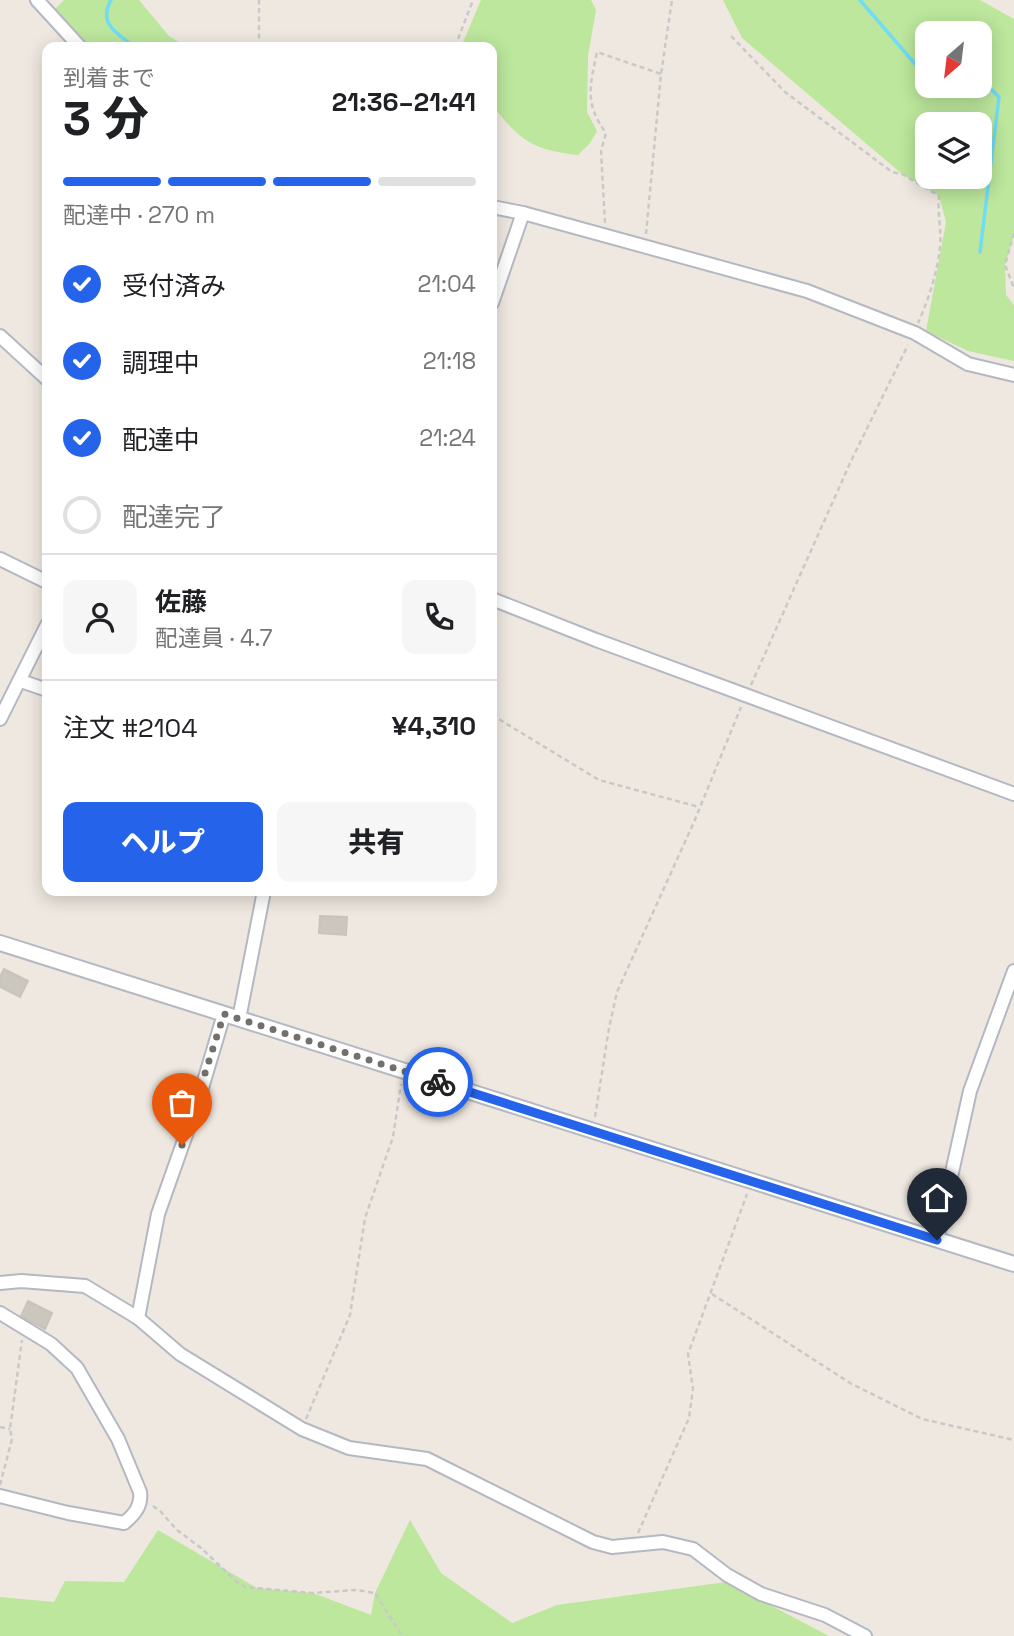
<!DOCTYPE html>
<html lang="ja">
<head>
<meta charset="utf-8">
<style>
	body { margin:0; font-family:"Space Grotesk","Noto Sans JP",sans-serif; background:#f6f6f6; color:#202124; height:100vh; display:flex; flex-direction:column; font-size:26px; white-space:nowrap }
	* { box-sizing:border-box; margin:0 }
	p { font-size:23px; color:#757577 }
	.icon { flex:none; width:38px; height:38px; fill:none; stroke:currentColor; stroke-width:2; stroke-linecap:round; stroke-linejoin:round }
	.map { position:relative; flex:1; overflow:hidden }
	.details { position:absolute; left:42px; top:42px; width:455px; height:854px; display:flex; flex-direction:column; background:#fff; border-radius:14px; box-shadow:0 4px 18px #0003 }
	.details>* { flex:none }
	.needle { width:46px; rotate:208deg }
	.tools { position:absolute; left:915px; top:21px; display:grid; gap:14px }
	.tools a { display:grid; place-items:center; width:77px; height:77px; border-radius:14px; background:#fff; box-shadow:0 4px 18px #0003; font-size:35px }
	.pin { position:absolute; display:grid; place-items:center; width:60px; height:60px; color:#fff; margin:-72px -30px; border-radius:50% 50% 50% 0; rotate:-45deg; box-shadow:0 0 7px #0007 }
	.pin .icon { rotate:45deg }
	.courier { position:absolute; display:grid; place-items:center; width:70px; height:70px; margin:-35px; border:5px solid #2563eb; border-radius:50%; background:#fff; color:#222; box-shadow:0 2px 9px #0007 }
	.summary em { font-style:normal; font-weight:800 }
	.summary div { display:flex; flex-direction:column-reverse }
	.summary { display:flex; align-items:center; justify-content:space-between; height:119px; padding:0 21px }
	h1 { font-size:46px; font-weight:800; line-height:52px }
	.bar { display:grid; grid-template-columns:repeat(4,1fr); gap:10px 7px; align-content:center; height:84px; padding:0 21px }
	.bar i { height:9px; border-radius:5px; background:#e0e0e0 }
	.bar .active { background:#2563eb }
	.bar p { grid-column:span 4 }
	.line { display:flex; align-items:center; gap:18px; padding:0 21px; border-top:2px solid #e0e0e0 }
	.line div { flex:1 }
	.round { display:grid; place-items:center; flex:none; width:74px; height:74px; border-radius:14px; background:#f6f6f6 }
	ol { padding:0 21px; list-style:none }
	li { display:flex; align-items:center; gap:21px; height:77px }
	li p { margin-inline-start:auto }
	li .icon { padding:7px; border-radius:50%; background:#2563eb; color:#fff; stroke-width:4 }
	li:last-child { color:#757577 }
	li i { width:38px; height:38px; border:4px solid #e0e0e0; border-radius:50% }
	.primary-button { display:flex; gap:14px; margin-top:auto; padding:14px 21px }
	.primary-button a { flex:1; height:80px; border-radius:14px; background:#2563eb; color:#fff; font-size:28px; font-weight:800; line-height:80px; text-align:center }
	.primary-button a+a { background:#f6f6f6; color:#202124 }
	.map>svg:first-child { display:block }
	.green { fill:#bce79c; fill-rule:evenodd }
	.lines { fill:none; stroke-linecap:round; stroke-linejoin:round }
	.stream { stroke:#71dcf3; stroke-width:3.5 }
	.building { fill:#cbc6be; stroke:#cbc3b9; stroke-width:2 }
	.minor-casing { stroke:#b4b8c1; stroke-width:16 }
	.tertiary-casing { stroke:#b4b8c1; stroke-width:18 }
	.path { stroke:#c9c9c9; stroke-width:2.5; stroke-dasharray:5 3.5; stroke-linecap:butt }
	.minor { stroke:#fff; stroke-width:12 }
	.tertiary { stroke:#fff; stroke-width:14 }
	.done { stroke:#726f6c; stroke-width:7; stroke-dasharray:0 12.6 }
	.route { stroke:#2563eb; stroke-width:9 }
</style>
</head>
<body>
<div class="map">
<svg width="1014" height="1636" viewBox="0 0 1014 1636">
	<rect width="100%" height="100%" fill="#efe8e0"/>
	<!-- green -->
	<g class="green">
		<polygon points="64,0 139,0 169,36 187,47 91,47 54,10"/>
		<path d="M481,0H591L596,10L588,56L587,112L597,131L590,143L578,155C531,150 520,140 492,105V47H461Z"/>
		<path d="M723,0H980L1014,19V235L1005,265L1006,295L1014,305V361L968,351L926,331L946,222L939,196L902,174L742,38ZM980,33V86H928V33ZM980,124V177H928V124Z"/>
		<polygon points="410,1520 441,1573 512,1623 557,1605 726,1582 829,1636 0,1636 0,1597 54,1602 65,1581 124,1582 158,1530 257,1588 313,1593 371,1615 375,1593"/>
	</g>
	<g class="lines">
		<!-- stream -->
		<g class="stream">
			<path d="M111,0C98,24 116,32 134,47"/>
			<polyline points="860,0 928,79"/>
			<polyline points="934,86 955,90 990,88 999,97 980,252"/>
		</g>
	</g>
	<!-- building -->
	<g class="building">
		<polygon points="320,916 347,917 346,935 319,933"/>
		<polygon points="4,969 28,981 20,997 0,987 0,977"/>
		<polygon points="28,1301 52,1313 45,1329 21,1316"/>
	</g>
	<g class="lines">
		<defs>
			<g id="minor">
				<polyline points="37,0 80,47"/>
				<polyline points="492,207 523,213 807,291 915,333 968,364 1014,375"/>
				<polyline points="492,303 523,213"/>
				<polyline points="0,336 47,379"/>
				<polyline points="0,559 47,582"/>
				<polyline points="492,599 596,640 1014,794"/>
				<polyline points="21,681 47,690"/>
				<polyline points="0,719 47,625"/>
				<polyline points="239,1019 264,891"/>
				<polyline points="937,1240 970,1091 1014,971"/>
				<polyline points="0,1283 21,1281 85,1286 138,1318 180,1354 302,1429 349,1448 427,1459 593,1542 612,1547 663,1542 693,1549 727,1575 761,1594 825,1615 865,1636"/>
				<path d="M0,1313L51,1344L77,1368L118,1439L140,1492C142,1506 134,1515 124,1523L68,1513L0,1496"/>
				<polyline points="138,1318 158,1214 199,1098 224,1014"/>
			</g>
			<polyline id="tertiary" points="0,943 1014,1264"/>
		</defs>
		<!-- minor casing -->
		<use href="#minor" class="minor-casing"/>
		<!-- tertiary casing -->
		<use href="#tertiary" class="tertiary-casing"/>
		<!-- path -->
		<g class="path">
			<path d="M731,36L785,92L892,172L902,174L939,196C937,213 942,230 940,247C937,274 929,298 918,323"/>
			<polyline points="259,47 259,0"/>
			<polyline points="455,47 473,0"/>
			<path d="M605,223L601,151L606,133C584,103 590,86 597,52L661,74"/>
			<polyline points="1014,233 1005,265 1014,288"/>
			<polyline points="646,234 661,74 672,0"/>
			<polyline points="751,685 851,461 908,345"/>
			<polyline points="492,715 599,780 699,807"/>
			<polyline points="595,1117 609,1028 617,992 694,822 741,707"/>
			<polyline points="712,1294 850,1383 922,1419 1014,1440"/>
			<polyline points="306,1419 350,1315 365,1218 393,1137 401,1084"/>
			<polyline points="0,1427 10,1429"/>
			<polyline points="0,1485 12,1439 10,1429 22,1340"/>
			<polyline points="153,1506 161,1512 177,1530 201,1548 236,1581 245,1587 313,1593 356,1590 375,1593 402,1636"/>
			<polyline points="638,1533 689,1418 693,1389 688,1354 747,1194"/>
		</g>
		<!-- minor -->
		<use href="#minor" class="minor"/>
		<!-- tertiary -->
		<use href="#tertiary" class="tertiary"/>
	</g>
	<g class="lines">
		<!-- done -->
		<polyline class="done" points="182,1145 224,1014 438,1082"/>
		<!-- route -->
		<polyline class="route" points="438,1082 937,1240"/>
	</g>
</svg>
<div class="tools">
<a><svg class="needle" viewBox="-14 -14 28 28"><path d="M0-13l5 13h-10z" fill="#e53935"/><path d="M0 13l5-13h-10z" fill="#757577"/></svg></a>
<a><svg class="icon" aria-label="layers" viewBox="0 0 24 24"><path d="M12 4l9 5-9 5-9-5zM3 14l9 5 9-5"/></svg></a>
</div>
<div class="pin" style="left:182px;top:1145px;background:#ea580c"><svg class="icon" aria-label="bag" viewBox="0 0 24 24"><path d="M5 8h14l-1 12H6zM9 8a3 3 0 0 1 6 0"/></svg></div>
<div class="pin" style="left:937px;top:1240px;background:#1f2937"><svg class="icon" aria-label="home" viewBox="0 0 24 24"><path d="M3 11l9-7 9 7M6 9v11h12V9"/></svg></div>
<div class="courier" style="left:438px;top:1082px"><svg class="icon" aria-label="bike" viewBox="0 0 24 24"><circle cx="6" cy="16" r="4"/><circle cx="18" cy="16" r="4"/><path d="M6 16l4-8h5l3 8M10 8l3 8H6M13 5h3"/></svg></div>
<section class="details">
<div class="summary"><div><h1>3 分</h1><p>到着まで</p></div><em>21:36–21:41</em></div>
<div class="bar"><i class="active"></i><i class="active"></i><i class="active"></i><i></i><p>配達中 · 270 m</p></div>
<ol>
<li><svg class="icon" aria-label="check" viewBox="0 0 24 24"><path d="M5 12l5 5 9-10"/></svg>受付済み<p>21:04</p></li>
<li><svg class="icon" aria-label="check" viewBox="0 0 24 24"><path d="M5 12l5 5 9-10"/></svg>調理中<p>21:18</p></li>
<li><svg class="icon" aria-label="check" viewBox="0 0 24 24"><path d="M5 12l5 5 9-10"/></svg>配達中<p>21:24</p></li>
<li><i></i>配達完了</li>
</ol>
<div class="line" style="height:126px"><a class="round"><svg class="icon" aria-label="person" viewBox="0 0 24 24"><circle cx="12" cy="8" r="4"/><path d="M4 21q1-7 8-7t8 7"/></svg></a><div><b>佐藤</b><p>配達員 · 4.7</p></div><a class="round"><svg class="icon" aria-label="phone" viewBox="0 0 24 24"><path d="M5 4h4l2 5-3 2q2 4 5 5l2-3 5 2v4C11 20 4 13 5 4z"/></svg></a></div>
<div class="line" style="height:91px"><div>注文 #2104</div><b>¥4,310</b></div>
<div class="primary-button"><a>ヘルプ</a><a>共有</a></div>
</section>
</div>
</body>
</html>
